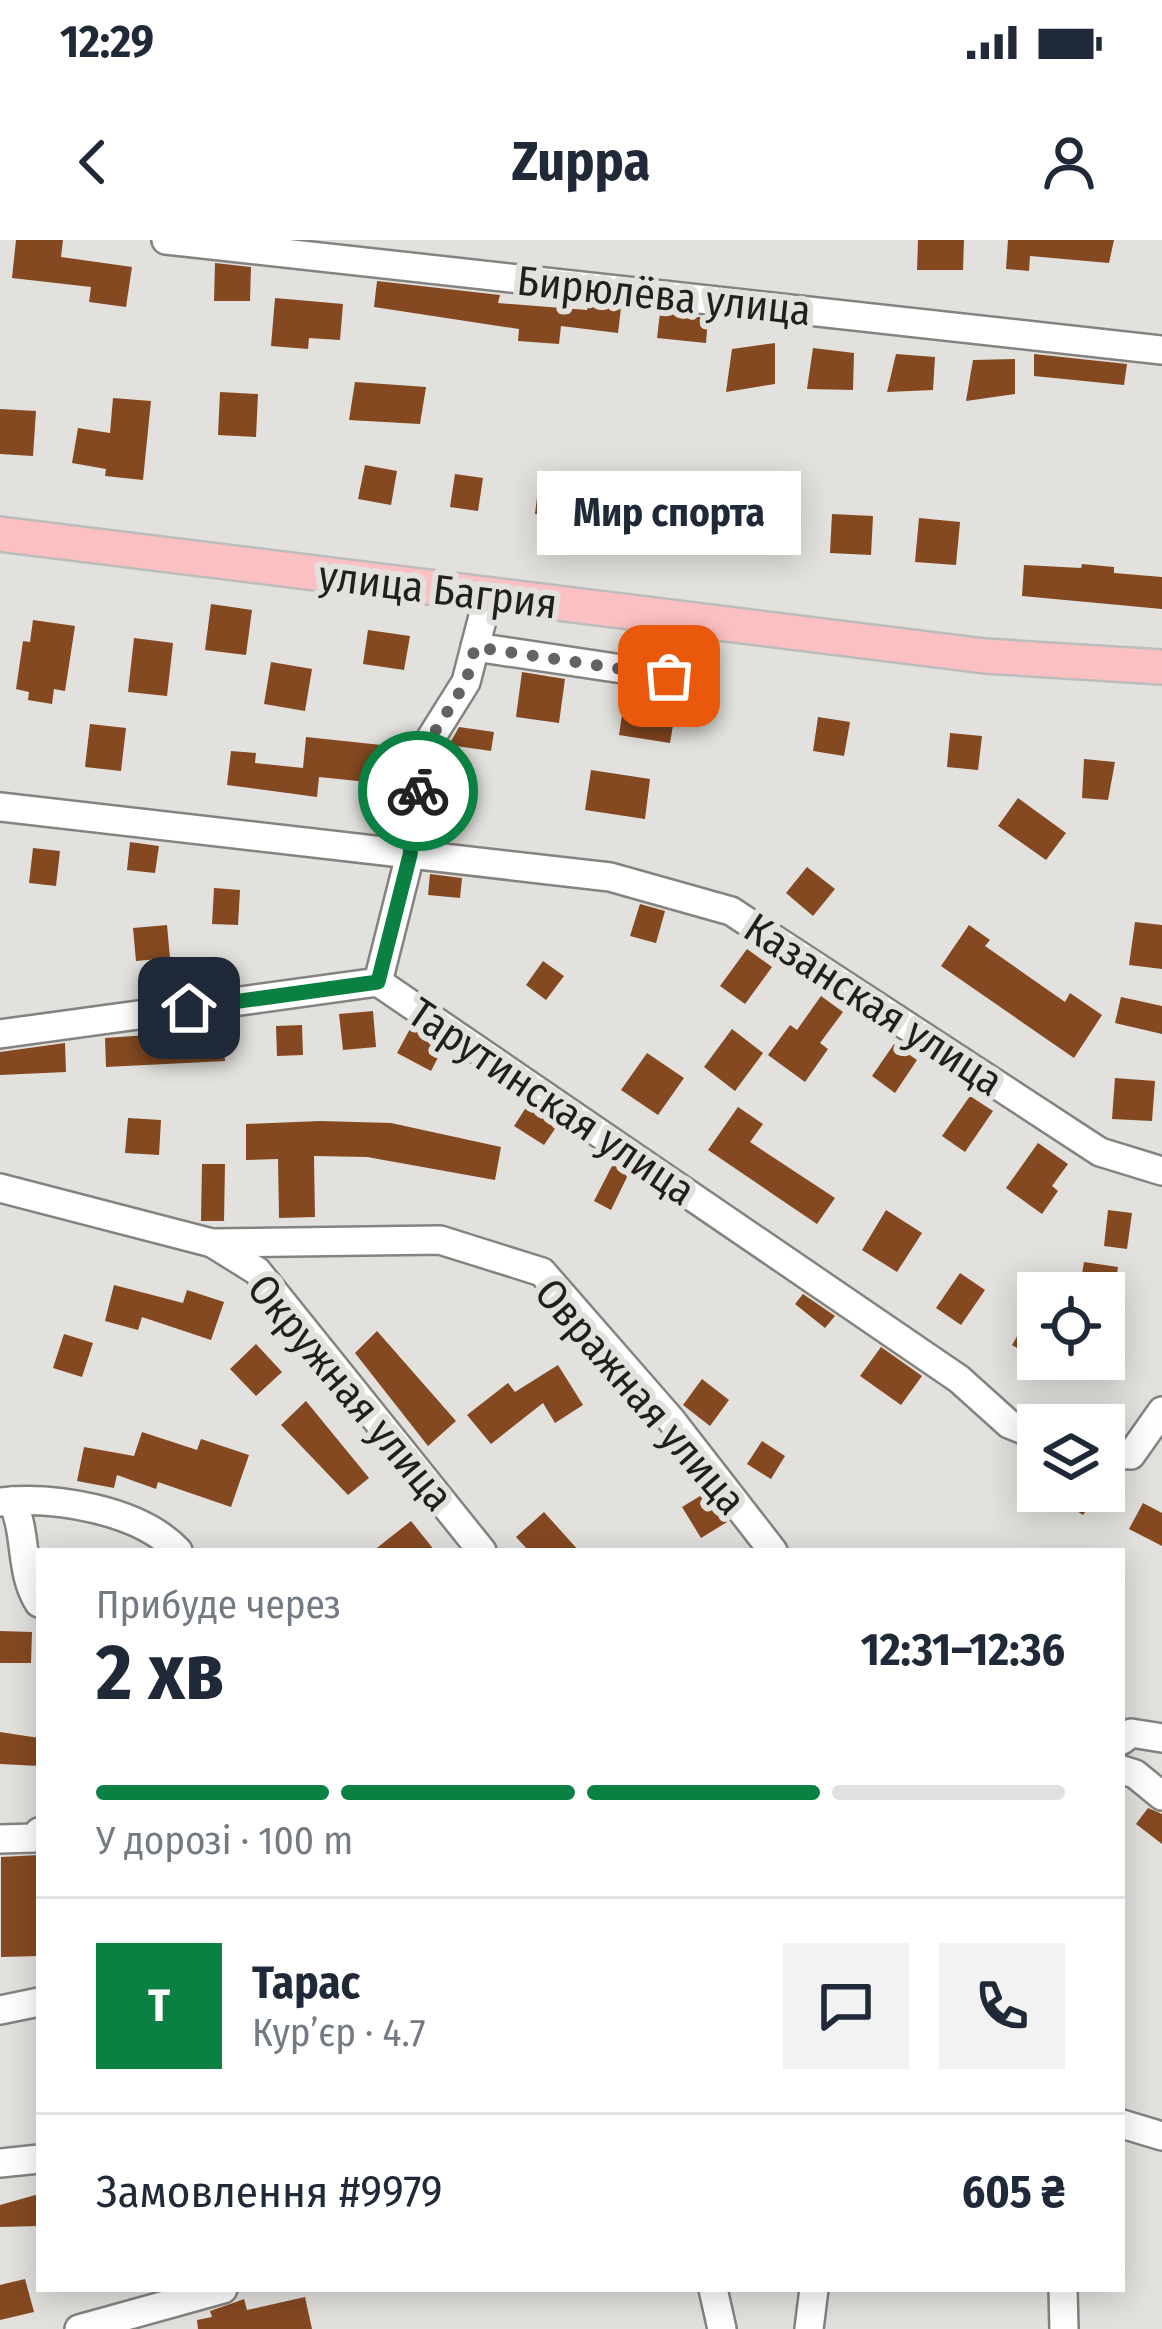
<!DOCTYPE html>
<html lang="uk">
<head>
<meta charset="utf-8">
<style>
	body { margin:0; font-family:"Fira Sans Condensed",sans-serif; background:#f2f2f3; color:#1f2937; height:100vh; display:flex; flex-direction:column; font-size:45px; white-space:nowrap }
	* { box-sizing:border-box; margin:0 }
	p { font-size:39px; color:#747a83 }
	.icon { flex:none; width:66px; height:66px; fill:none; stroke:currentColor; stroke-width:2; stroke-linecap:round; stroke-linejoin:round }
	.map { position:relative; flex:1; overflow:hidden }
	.drawer { position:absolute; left:36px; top:1308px; width:1089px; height:744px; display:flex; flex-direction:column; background:#fff; border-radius:0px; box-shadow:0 6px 30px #0003 }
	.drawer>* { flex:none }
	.fabs { position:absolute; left:1017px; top:1032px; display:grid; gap:24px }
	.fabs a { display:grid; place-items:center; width:108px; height:108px; border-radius:0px; background:#fff; box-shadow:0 6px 30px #0003; font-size:60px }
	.pin { position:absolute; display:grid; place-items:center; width:102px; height:102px; color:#fff; margin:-51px; border-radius:24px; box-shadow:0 6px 18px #0006 }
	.courier { position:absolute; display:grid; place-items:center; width:120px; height:120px; margin:-60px; border:9px solid #0b8043; border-radius:50%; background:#fff; color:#222; box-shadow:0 3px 15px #0007 }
	.bubble { position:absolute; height:84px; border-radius:0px; background:#fff; box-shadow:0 6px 30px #0003; font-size:39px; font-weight:700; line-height:84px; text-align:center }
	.overview em { font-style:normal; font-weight:700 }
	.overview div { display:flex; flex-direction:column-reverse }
	.overview { display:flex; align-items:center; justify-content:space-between; height:204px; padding:0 60px }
	h1 { font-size:78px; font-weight:700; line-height:90px }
	.bar { display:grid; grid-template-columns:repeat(4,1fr); gap:18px 12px; align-content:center; height:144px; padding:0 60px }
	.bar i { height:15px; border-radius:9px; background:#e0e1e3 }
	.bar .current { background:#0b8043 }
	.bar p { grid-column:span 4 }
	.line { display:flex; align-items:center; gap:30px; padding:0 60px; border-top:3px solid #e0e1e3 }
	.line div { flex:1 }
	.round { display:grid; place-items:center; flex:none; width:126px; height:126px; border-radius:0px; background:#f2f2f3 }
	.status { display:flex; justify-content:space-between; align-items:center; height:84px; padding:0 60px; background:#fff; direction:ltr }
	.status svg { height:33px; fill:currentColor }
	header { display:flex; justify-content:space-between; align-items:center; height:156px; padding:0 60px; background:#fff; font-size:54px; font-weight:700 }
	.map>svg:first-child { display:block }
	.building { fill:#854921 }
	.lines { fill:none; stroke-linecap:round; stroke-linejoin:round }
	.minor-casing { stroke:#858380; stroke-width:32 }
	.major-casing { stroke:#bcbcbc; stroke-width:38 }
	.minor { stroke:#fff; stroke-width:27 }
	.major { stroke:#fbc1c2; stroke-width:33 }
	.done { stroke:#646361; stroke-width:12; stroke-dasharray:0 21.6 }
	.route { stroke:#0b8043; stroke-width:15 }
	.labels { text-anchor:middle; stroke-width:12; stroke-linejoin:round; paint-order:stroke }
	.street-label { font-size:42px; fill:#201f1e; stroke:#e2e1dd }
</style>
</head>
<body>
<div class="status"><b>12:29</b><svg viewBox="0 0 49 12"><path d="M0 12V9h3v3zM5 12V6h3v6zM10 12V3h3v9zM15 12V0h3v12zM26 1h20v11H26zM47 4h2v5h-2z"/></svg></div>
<header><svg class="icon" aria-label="back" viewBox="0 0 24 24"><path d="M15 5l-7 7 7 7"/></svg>Zuppa<svg class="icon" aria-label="person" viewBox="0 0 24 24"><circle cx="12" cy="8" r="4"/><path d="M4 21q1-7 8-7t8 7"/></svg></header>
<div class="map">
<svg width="1162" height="2089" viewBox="0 0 1162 2089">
	<rect width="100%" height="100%" fill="#e2e1dd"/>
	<!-- building -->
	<g class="building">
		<polygon points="16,0 63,0 61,17 132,27 126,67 89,62 91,47 12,38"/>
		<polygon points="918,0 964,0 963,30 917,30"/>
		<polygon points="1008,0 1114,0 1109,23 1030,16 1029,31 1006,29"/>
		<polygon points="215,23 251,27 250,61 214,61"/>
		<polygon points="377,41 500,55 498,63 587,70 588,65 621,68 618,93 561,86 559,104 518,101 519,89 374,67"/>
		<polygon points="275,58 343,64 340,100 309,98 308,109 271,106"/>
		<polygon points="660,73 708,78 706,103 657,98"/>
		<polygon points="775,103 775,144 726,152 732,109"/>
		<polygon points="813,108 854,113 853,150 807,149"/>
		<polygon points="896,114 935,117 933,150 887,152"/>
		<polygon points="1034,114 1127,124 1124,145 1034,136"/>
		<polygon points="1015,119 1015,154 966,161 973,120"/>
		<polygon points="355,142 426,147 420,184 349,180"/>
		<polygon points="220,152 258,154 256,197 218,195"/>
		<polygon points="113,158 151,161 143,240 105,236 106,229 72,223 78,188 110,193"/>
		<polygon points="0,169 36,171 33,216 0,214"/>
		<polygon points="365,225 397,231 391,265 358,259"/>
		<polygon points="455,234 483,238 478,271 450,267"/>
		<polygon points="539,241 635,246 631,292 592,289 593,280 535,274"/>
		<polygon points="684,263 714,263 713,297 684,297"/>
		<polygon points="752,269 786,272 783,310 749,307"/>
		<polygon points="832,274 873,276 871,315 830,313"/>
		<polygon points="919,278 960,282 956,325 915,322"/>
		<polygon points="1082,324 1114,327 1114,333 1162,337 1162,369 1022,356 1024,325 1081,328"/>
		<polygon points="211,364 252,370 246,415 205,410"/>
		<polygon points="33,380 75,386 65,451 54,449 52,464 28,460 29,452 16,449 23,401 30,402"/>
		<polygon points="368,390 410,396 404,430 363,424"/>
		<polygon points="134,398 173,403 167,456 128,452"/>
		<polygon points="271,422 312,429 305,471 264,464"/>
		<polygon points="522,432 565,439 559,483 516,477"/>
		<polygon points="626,448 678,456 670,503 619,495"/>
		<polygon points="818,477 850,482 844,516 813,511"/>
		<polygon points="90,484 126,488 121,531 85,527"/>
		<polygon points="459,487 494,492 491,511 449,505"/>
		<polygon points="950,493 982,496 978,530 947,527"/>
		<polygon points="306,497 391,506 387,544 319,537 317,557 227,545 231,511 256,513 255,523 303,528"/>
		<polygon points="1084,519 1115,522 1108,560 1082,558"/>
		<polygon points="591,530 650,539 645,579 585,570"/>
		<polygon points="1018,558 1066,593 1046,620 998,586"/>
		<polygon points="130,602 159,606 155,633 127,630"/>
		<polygon points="33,608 60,611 56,646 29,643"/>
		<polygon points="807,627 835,649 813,676 786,653"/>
		<polygon points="430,634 462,638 460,658 428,655"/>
		<polygon points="214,648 240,650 238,685 212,684"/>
		<polygon points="640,664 665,671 656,703 630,696"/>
		<polygon points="1135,682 1162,685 1162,729 1129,725"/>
		<polygon points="167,685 170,718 136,721 133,688"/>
		<polygon points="969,685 990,700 985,706 1065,762 1070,753 1102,775 1074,818 941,726"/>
		<polygon points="747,709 772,727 745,764 720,746"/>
		<polygon points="543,721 564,736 546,760 526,745"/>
		<polygon points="821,756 843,772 820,803 828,809 805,842 768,815 790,785 797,790"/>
		<polygon points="1121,757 1162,766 1162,794 1115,783"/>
		<polygon points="373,771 376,807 343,810 339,774"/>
		<polygon points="222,785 225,821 106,827 105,798 177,793 177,789"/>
		<polygon points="302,785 303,815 277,816 276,786"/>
		<polygon points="411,787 443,808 431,831 397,813"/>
		<polygon points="732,789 763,813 735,851 704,827"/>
		<polygon points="65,803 66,832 0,835 0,812"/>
		<polygon points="894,804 917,820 895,853 872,836"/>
		<polygon points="647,813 684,838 658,875 621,850"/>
		<polygon points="1115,838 1155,841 1152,881 1112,879"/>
		<polygon points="970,856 993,871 965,912 942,896"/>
		<polygon points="527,866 557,886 544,905 514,886"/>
		<polygon points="738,867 763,884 750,902 835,958 817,984 708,910"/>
		<polygon points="128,878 161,880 159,915 125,913"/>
		<polygon points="320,881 391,883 501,907 495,940 367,917 314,916 315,977 279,978 278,919 246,920 246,884"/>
		<polygon points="1038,903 1068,924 1052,946 1058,951 1042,974 1006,948"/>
		<polygon points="202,924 225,924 224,981 201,981"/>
		<polygon points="613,924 628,935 611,970 594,961"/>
		<polygon points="886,970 922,993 897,1032 862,1010"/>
		<polygon points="1108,970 1132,973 1127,1009 1104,1006"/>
		<polygon points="1084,1022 1118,1027 1114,1052 1080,1046"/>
		<polygon points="960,1033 985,1050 961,1085 936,1068"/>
		<polygon points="114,1045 183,1063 187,1050 224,1062 211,1100 142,1077 138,1090 105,1081"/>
		<polygon points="803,1054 835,1076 825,1088 795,1064"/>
		<polygon points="1025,1083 1038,1091 1038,1120 1012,1105"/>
		<polygon points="377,1091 456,1181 428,1206 355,1113"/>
		<polygon points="64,1094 93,1103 82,1137 53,1128"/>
		<polygon points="256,1104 282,1132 256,1156 230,1129"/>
		<polygon points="881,1107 922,1136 901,1165 860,1136"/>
		<polygon points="558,1125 583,1165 555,1183 543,1163 491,1204 467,1175 508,1143 515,1152"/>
		<polygon points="702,1139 729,1160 710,1186 683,1165"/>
		<polygon points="306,1161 369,1238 348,1255 281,1185"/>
		<polygon points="142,1192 197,1210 201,1199 249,1215 231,1267 158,1242 156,1249 117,1235 114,1248 77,1241 84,1207 134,1216"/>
		<polygon points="762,1201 785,1216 771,1239 747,1224"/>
		<polygon points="1046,1251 1099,1251 1083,1275"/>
		<polygon points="705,1253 727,1282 701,1298 682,1267"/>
		<polygon points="1143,1263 1162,1273 1162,1306 1129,1289"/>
		<polygon points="544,1272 579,1311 529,1311 516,1297"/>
		<polygon points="411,1281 435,1311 373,1311"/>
		<polygon points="0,1391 32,1392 31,1423 0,1423"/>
		<polygon points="0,1492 39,1498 39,1526 0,1524"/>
		<polygon points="1148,1568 1162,1574 1162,1604 1136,1584"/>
		<polygon points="39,1615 39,1716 1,1717 1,1617"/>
		<polygon points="39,1954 39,1986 0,1987 0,1965"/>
		<polygon points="25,2039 34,2072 0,2080 0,2045"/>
		<polygon points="305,2057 312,2089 198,2089 197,2080 212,2077 210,2071 236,2062 244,2059 247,2070"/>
	</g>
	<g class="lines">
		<defs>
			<g id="minor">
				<polyline points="166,0 1162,110"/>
				<polyline points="475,407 669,436"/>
				<polyline points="0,567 610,637 731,671 1100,912 1162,931"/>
				<polyline points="378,742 410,615 424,509 466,442 488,357"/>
				<polyline points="0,794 378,742 959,1139 1009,1184 1038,1196"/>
				<polyline points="0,948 212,1003 440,1000 542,1032 672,1181 773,1311"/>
				<polyline points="212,1003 257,1031 482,1311"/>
				<polyline points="1104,1213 1131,1215 1162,1171"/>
				<path d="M12,1261C28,1294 19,1332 39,1363"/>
				<path d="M0,1262C55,1256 140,1270 178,1311"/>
				<polyline points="1122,1500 1131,1493 1162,1498"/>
				<polyline points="1122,1530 1135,1534 1162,1556"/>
				<polyline points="0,1599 34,1598 39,1592"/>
				<polyline points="0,1770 39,1762"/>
				<polyline points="1122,1884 1162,1896"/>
				<polyline points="0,1923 39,1919"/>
				<polyline points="713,2049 722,2089"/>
				<polyline points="1063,2049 1064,2089"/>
				<polyline points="79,2089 223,2049"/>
				<polyline points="809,2089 814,2049"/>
			</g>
			<polyline id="major" points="0,294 985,416 1162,427"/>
		</defs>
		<!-- minor casing -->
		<use href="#minor" class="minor-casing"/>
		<!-- major casing -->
		<use href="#major" class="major-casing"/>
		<!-- minor -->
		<use href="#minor" class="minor"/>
		<!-- major -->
		<use href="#major" class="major"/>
	</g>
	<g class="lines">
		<!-- done -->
		<polyline class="done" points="418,551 424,509 466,442 475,407 669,436"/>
		<!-- route -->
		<polyline class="route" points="189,768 378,742 410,615 418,551"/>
	</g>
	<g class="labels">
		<!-- street labels -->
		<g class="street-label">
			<text transform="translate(664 55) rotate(6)" y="15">Бирюлёва улица</text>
			<text transform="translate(438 349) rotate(7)" y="15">улица Багрия</text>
			<text transform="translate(874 764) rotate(33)" y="15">Казанская улица</text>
			<text transform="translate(552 861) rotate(34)" y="15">Тарутинская улица</text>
			<text transform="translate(351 1152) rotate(50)" y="15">Окружная улица</text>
			<text transform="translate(641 1156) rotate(49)" y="15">Овражная улица</text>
		</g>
	</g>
</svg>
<div class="fabs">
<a><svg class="icon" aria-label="locate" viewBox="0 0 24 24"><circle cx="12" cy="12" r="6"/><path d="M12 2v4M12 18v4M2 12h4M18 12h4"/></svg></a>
<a><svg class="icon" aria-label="layers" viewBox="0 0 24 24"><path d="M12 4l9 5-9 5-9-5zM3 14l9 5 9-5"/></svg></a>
</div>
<div class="pin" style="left:669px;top:436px;background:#ea580c"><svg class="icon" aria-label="bag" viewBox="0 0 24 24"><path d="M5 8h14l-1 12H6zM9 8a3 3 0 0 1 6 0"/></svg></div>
<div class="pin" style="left:189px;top:768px;background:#1f2937"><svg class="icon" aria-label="home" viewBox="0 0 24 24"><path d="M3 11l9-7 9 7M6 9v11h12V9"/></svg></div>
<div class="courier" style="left:418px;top:551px"><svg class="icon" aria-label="bike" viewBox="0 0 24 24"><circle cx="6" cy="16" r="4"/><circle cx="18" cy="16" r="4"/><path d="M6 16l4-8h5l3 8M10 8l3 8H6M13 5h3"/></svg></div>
<div class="bubble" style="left:537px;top:231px;width:264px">Мир спорта</div>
<section class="drawer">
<div class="overview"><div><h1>2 хв</h1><p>Прибуде через</p></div><em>12:31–12:36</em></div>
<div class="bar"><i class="current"></i><i class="current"></i><i class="current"></i><i></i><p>У дорозі · 100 m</p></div>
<div class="line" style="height:216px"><b class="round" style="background:#0b8043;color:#fff">Т</b><div><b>Тарас</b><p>Кур’єр · 4.7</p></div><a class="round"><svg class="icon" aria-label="chat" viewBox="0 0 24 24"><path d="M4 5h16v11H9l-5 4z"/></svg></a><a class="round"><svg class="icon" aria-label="phone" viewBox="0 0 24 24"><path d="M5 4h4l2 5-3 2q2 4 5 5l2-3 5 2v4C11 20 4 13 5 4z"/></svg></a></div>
<div class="line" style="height:156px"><div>Замовлення #9979</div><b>605 ₴</b></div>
</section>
</div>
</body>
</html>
